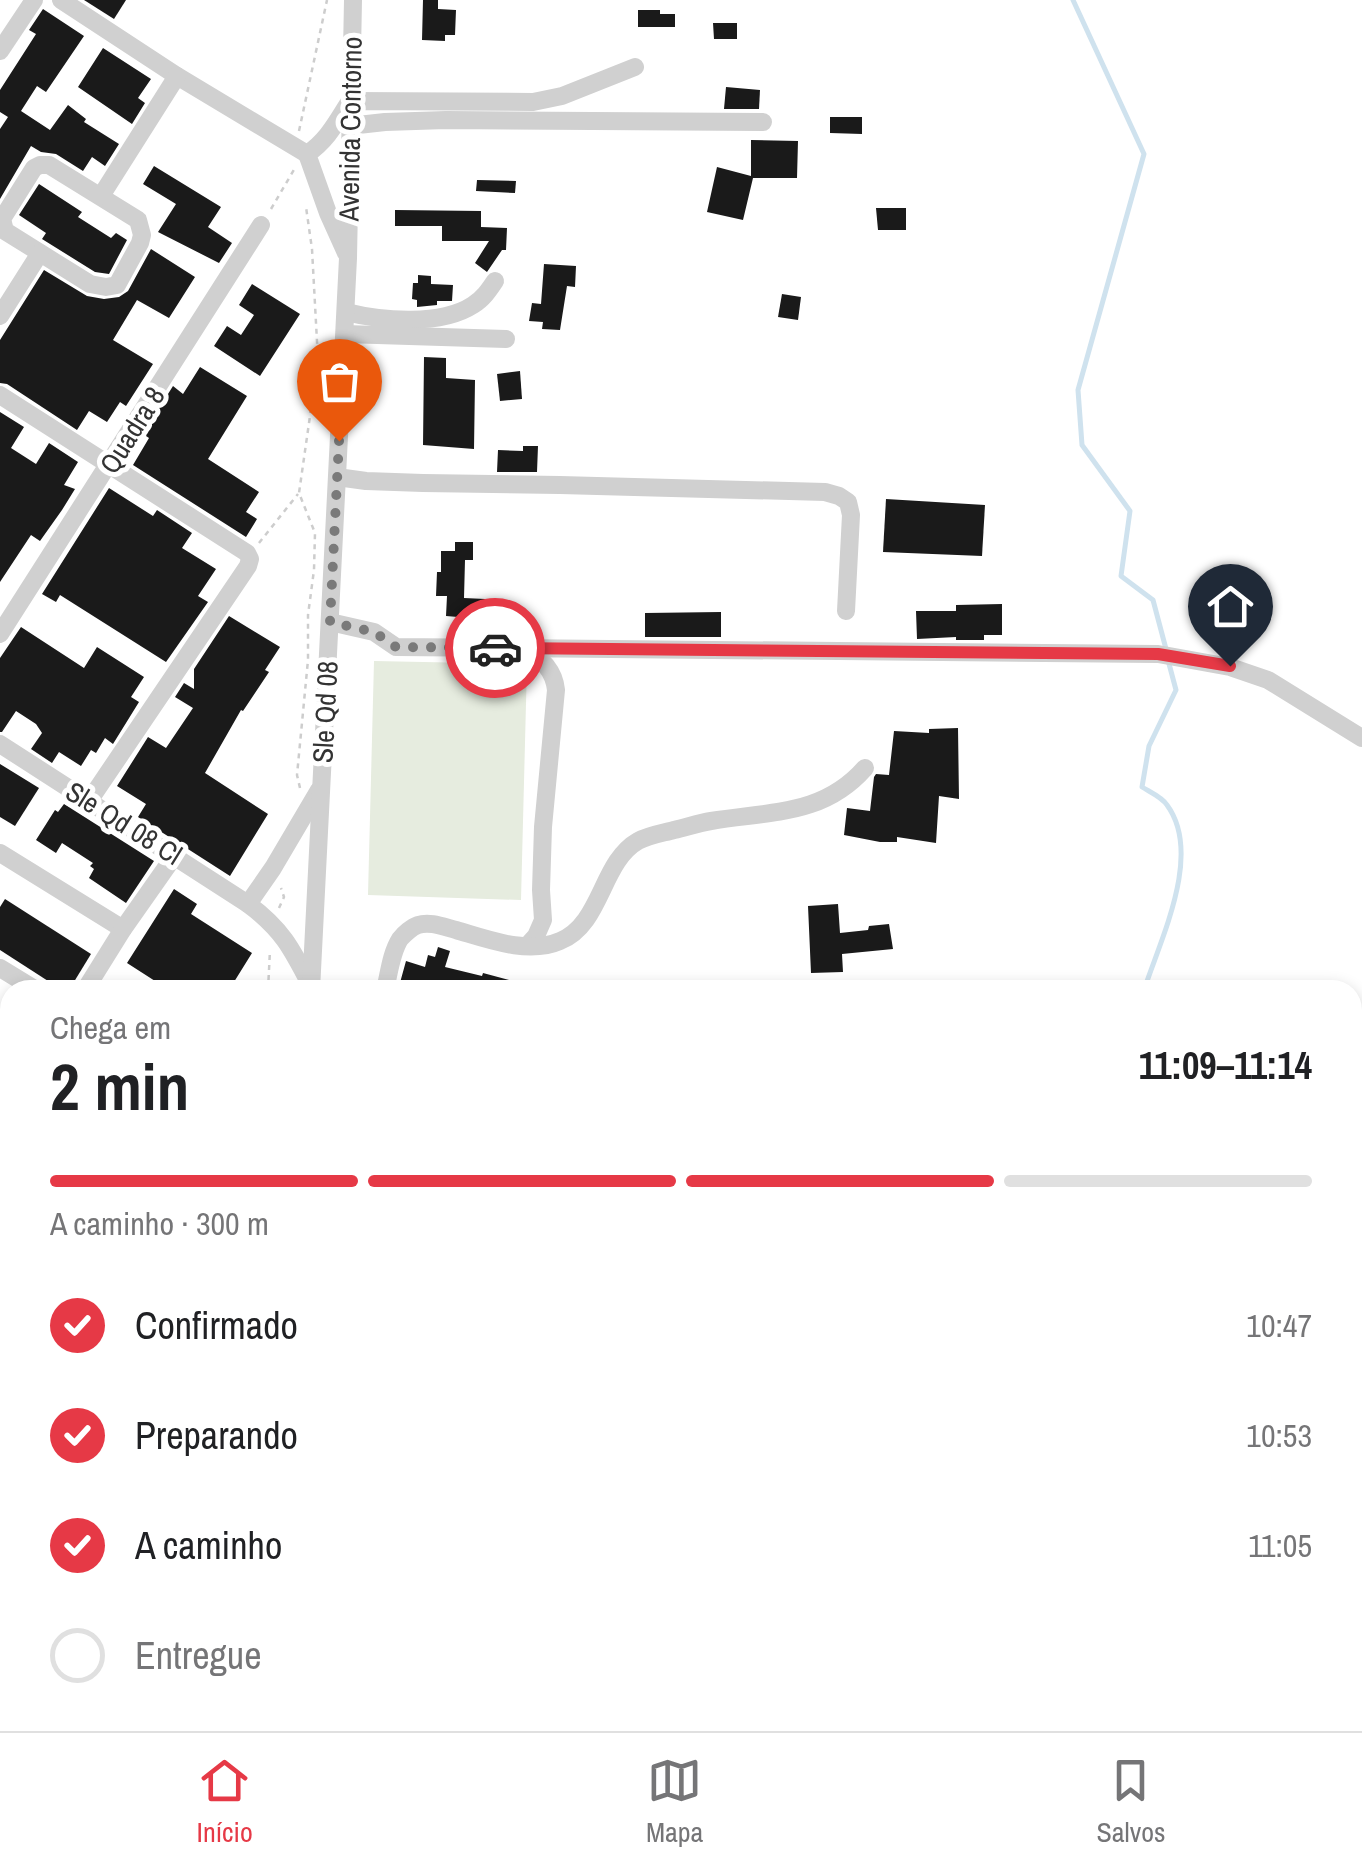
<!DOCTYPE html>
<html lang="pt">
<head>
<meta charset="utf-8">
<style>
	body { margin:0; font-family:"Archivo Narrow",sans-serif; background:#f6f6f6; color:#202124; height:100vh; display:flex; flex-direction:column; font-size:38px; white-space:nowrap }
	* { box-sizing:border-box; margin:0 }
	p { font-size:32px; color:#757577 }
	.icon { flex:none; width:55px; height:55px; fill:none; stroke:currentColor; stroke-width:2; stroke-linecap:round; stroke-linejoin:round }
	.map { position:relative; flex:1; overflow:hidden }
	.details { position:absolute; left:0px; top:980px; width:1362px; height:752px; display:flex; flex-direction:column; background:#fff; border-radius:30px 30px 0 0; box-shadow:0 5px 15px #0003 }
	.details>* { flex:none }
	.pin { position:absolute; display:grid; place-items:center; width:85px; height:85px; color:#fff; margin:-102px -42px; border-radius:50% 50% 50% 0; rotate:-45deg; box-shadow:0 0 10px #0007 }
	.pin .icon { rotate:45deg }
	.courier { position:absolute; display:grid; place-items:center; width:100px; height:100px; margin:-50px; border:8px solid #e63946; border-radius:50%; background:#fff; color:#222; box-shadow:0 2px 12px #0007 }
	.overview em { font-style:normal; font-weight:700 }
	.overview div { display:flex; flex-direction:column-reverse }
	.overview { display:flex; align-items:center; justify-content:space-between; height:170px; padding:0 50px }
	h1 { font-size:65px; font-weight:700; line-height:75px }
	.bar { display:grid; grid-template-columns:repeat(4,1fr); gap:15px 10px; align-content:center; height:120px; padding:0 50px }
	.bar i { height:12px; border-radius:8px; background:#e0e0e0 }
	.bar .active { background:#e63946 }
	.bar p { grid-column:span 4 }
	ol { padding:0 50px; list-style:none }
	li { display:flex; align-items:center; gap:30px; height:110px }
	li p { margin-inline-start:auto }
	li .icon { padding:10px; border-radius:50%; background:#e63946; color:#fff; stroke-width:4 }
	li:last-child { color:#757577 }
	li i { width:55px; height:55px; border:5px solid #e0e0e0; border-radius:50% }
	.tabs { display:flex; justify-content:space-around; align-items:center; height:140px; border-top:2px solid #e0e0e0; background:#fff; font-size:28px; color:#757577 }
	.tabs a { display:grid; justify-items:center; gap:5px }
	.tabs .active { color:#e63946 }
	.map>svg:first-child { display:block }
	.green { fill:#e6ecdf }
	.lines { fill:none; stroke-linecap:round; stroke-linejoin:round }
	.stream { stroke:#cfe2ee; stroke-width:5 }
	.building { fill:#1a1a1a }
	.path { stroke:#cdcdcd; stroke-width:2.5; stroke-dasharray:5 5; stroke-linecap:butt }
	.minor { stroke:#d0d0d0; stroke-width:18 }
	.done { stroke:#7a7a7a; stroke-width:10; stroke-dasharray:0 18 }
	.route { stroke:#e63946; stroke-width:12 }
	.labels { text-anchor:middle; stroke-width:10; stroke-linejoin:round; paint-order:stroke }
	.street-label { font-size:28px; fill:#333; stroke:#fff }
</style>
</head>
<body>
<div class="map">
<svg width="1362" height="1731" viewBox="0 0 1362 1731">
	<rect width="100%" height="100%" fill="#fff"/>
	<!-- green -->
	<polygon class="green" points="374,661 527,664 521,900 368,895"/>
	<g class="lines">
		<!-- stream -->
		<g class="stream">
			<polyline points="1073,0 1144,154 1078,390 1082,445 1130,511 1121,576 1153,600 1166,649"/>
			<path d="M1144,990C1161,938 1203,854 1167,805C1162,797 1150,792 1142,787L1149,746L1176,690L1168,660"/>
			<polyline points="1316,1722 1325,1731"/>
		</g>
	</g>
	<!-- building -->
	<g class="building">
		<polygon points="84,0 126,0 114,19"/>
		<polygon points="423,0 438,0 438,9 456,10 455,35 445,35 445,41 422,40"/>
		<polygon points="43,9 84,36 46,92 37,86 21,111 50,130 68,105 86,119 84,122 119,144 105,166 92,157 83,171 56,154 41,152 31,146 0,199 0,129 8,117 0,112 0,90 36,34 29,30"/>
		<polygon points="638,10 660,10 660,14 675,14 675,27 638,27"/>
		<polygon points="713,23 737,23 737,39 714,39"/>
		<polygon points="103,48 151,79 138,98 145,103 132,124 78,87"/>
		<polygon points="726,87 760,90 759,109 724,109"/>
		<polygon points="830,117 862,117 862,134 830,133"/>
		<polygon points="751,140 798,141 797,178 753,178 743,220 707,212 717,167 751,176"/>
		<polygon points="154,166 221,207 208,227 232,243 219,263 158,232 176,204 143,184"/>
		<polygon points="477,180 516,181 515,193 476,191"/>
		<polygon points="39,184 82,212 78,217 111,238 116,233 127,240 109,274 95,272 42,239 46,233 19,215"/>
		<polygon points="876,208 906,208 906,230 878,230"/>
		<polygon points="395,210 481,211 481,227 507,228 506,250 502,250 487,272 475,263 489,241 442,241 442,226 395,226"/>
		<polygon points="151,249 195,277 169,318 137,300 113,340 153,364 126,406 120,402 107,422 89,411 77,430 7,384 0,383 0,340 44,270 87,296 104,299 119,297 128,291"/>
		<polygon points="544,264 576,266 575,287 567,286 560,330 542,329 543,322 529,321 532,303 541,304"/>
		<polygon points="418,275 431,276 431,284 453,285 452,301 437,301 437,305 417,307 417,300 412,299 413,283 418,283"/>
		<polygon points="252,284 300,314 260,376 214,346 227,326 241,335 254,315 239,305"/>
		<polygon points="782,294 801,297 798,320 778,317"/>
		<polygon points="424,357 446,358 446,378 475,380 474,449 423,445"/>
		<polygon points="200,367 247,396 208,459 259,492 246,512 257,519 246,537 133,465 149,438 143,434 173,386 183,394"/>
		<polygon points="520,371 522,399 500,401 497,374"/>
		<polygon points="0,412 24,427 11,448 36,464 49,443 78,462 64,485 75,489 62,510 40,541 31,535 0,582"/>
		<polygon points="523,446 538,446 537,472 497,472 498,450 523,451"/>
		<polygon points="109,488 153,516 157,510 192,533 182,548 216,569 198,596 208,602 166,662 60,595 56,602 42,594"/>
		<polygon points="886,499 985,505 982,556 883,552"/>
		<polygon points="455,542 473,542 473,560 465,560 464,598 485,599 483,632 457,631 458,617 446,616 447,596 436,596 437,572 441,572 441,551 455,551"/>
		<polygon points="1002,604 1002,635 984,635 984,640 956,640 956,637 917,639 916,611 956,611 956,605"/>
		<polygon points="721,612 721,637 645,637 645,613"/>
		<polygon points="229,616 280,647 265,670 269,672 243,711 241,710 205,773 268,814 230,876 138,817 146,804 117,786 148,737 166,748 193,708 175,697 184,683 194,689 194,669"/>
		<polygon points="21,627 84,668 97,647 144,677 131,697 139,702 113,744 105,738 96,753 91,750 81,766 59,752 52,763 31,749 42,733 36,724 16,711 2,732 0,732 0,658"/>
		<polygon points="958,728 959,799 939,796 936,843 897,837 897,842 880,842 844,835 847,808 870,811 874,777 876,774 889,775 894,731 929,733 929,729"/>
		<polygon points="0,764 39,788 15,826 0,817"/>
		<polygon points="64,804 154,861 126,903 89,878 94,869 90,866 93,863 62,843 56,853 36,840 55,810 58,812"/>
		<polygon points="174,889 197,904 191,914 252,953 229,990 169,990 127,963"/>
		<polygon points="5,899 91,954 69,990 62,990 0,950 0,907"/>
		<polygon points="838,904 840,933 868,930 869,926 889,924 893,949 842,954 843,972 811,973 808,906"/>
		<polygon points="438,947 450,951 445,967 482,976 483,973 531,986 530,990 398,990 406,961 425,967 428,955 435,957"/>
	</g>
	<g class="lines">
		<!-- path -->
		<g class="path">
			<polyline points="299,131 327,0"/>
			<polyline points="271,209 295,168"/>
			<polyline points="259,543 298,494"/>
			<polyline points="300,788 297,775 308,660 308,615 314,570 315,533 299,493 318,360 312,249 306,207"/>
			<polyline points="279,908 284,897 281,888"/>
			<polyline points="268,990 270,950"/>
			<polyline points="248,1731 249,1722"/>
		</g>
		<!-- minor -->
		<g class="minor">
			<polyline points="61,0 177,76 307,154"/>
			<polyline points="0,51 34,0"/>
			<polyline points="349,126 385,122 446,120 763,122"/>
			<polygon points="40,165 49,165 138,220 142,235 140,243 117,285 106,287 90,284 5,231 2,219 34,168"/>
			<polyline points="101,196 177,76"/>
			<path d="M346,253L328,213L307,154C328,140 337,121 350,101L533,102L562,96L635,67"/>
			<path d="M346,312C382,321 441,326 473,305C483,299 489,290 495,281"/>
			<polyline points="0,316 40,253"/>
			<polyline points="345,334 506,339"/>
			<polyline points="0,395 247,553 250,559 248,566 89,801"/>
			<polyline points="337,477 366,481 423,483 560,485 825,492 839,496 848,502 851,515 846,611"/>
			<polyline points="330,622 374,632 396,647 1158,654 1230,667 1268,680 1362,738"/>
			<polyline points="0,634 261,225"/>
			<path d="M526,648C542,660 554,670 556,690L543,827L541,890L543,920L536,936L527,946"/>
			<polyline points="0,744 248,904"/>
			<polyline points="0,853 123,929"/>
			<polyline points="0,968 36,990"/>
			<path d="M311,986C292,949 282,929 248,904L273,868L319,790"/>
			<polyline points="85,990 123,929 175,855"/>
			<polyline points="311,990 348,258 353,0"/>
			<path d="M385,990C389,974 391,953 400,939C404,934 412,927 418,925C430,921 444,927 456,930C487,939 528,955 560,941C602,924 601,862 638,841C649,835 663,833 674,830C687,827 699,823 711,821C770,811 823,816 865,768"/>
			<polyline points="0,1143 10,1150"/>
			<polyline points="0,1398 10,1404"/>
			<polyline points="0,1537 10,1522"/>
			<polyline points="0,1571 10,1577"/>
			<polyline points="380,1722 412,1731"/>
			<polyline points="778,1722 779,1731"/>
			<polyline points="78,1731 84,1722"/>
			<polyline points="281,1731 281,1722"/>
			<polyline points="509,1731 511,1722"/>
			<polyline points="610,1731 613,1722"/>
			<polyline points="712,1731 714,1722"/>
		</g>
	</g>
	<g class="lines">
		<!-- done -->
		<polyline class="done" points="339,441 330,622 374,632 396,647 495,648"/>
		<!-- route -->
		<polyline class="route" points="495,648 1158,654 1230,666"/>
	</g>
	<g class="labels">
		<!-- street labels -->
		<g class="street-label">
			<text transform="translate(350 129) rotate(-89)" y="10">Avenida Contorno</text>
			<text transform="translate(132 430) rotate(-58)" y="10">Quadra 8</text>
			<text transform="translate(325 712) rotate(-87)" y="10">Sle Qd 08</text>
			<text transform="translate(124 823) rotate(32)" y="10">Sle Qd 08 Cl</text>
		</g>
	</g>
</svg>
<div class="pin" style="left:339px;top:441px;background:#ea580c"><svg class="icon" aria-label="bag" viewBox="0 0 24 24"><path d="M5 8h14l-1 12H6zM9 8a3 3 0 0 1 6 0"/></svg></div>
<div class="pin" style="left:1230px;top:666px;background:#1f2937"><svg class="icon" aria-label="home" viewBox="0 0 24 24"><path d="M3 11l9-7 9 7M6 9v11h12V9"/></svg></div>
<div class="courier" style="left:495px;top:648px"><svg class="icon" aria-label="car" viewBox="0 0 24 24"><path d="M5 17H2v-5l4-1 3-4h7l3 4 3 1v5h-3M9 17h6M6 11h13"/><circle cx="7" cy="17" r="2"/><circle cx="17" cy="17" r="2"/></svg></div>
<section class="details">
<div class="overview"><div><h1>2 min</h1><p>Chega em</p></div><em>11:09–11:14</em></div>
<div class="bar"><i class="active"></i><i class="active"></i><i class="active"></i><i></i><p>A caminho · 300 m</p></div>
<ol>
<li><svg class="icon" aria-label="check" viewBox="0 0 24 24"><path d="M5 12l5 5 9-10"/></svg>Confirmado<p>10:47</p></li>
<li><svg class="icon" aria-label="check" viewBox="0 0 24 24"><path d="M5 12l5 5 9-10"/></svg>Preparando<p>10:53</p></li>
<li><svg class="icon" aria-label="check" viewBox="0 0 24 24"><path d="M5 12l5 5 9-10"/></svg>A caminho<p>11:05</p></li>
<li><i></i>Entregue</li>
</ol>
</section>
</div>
<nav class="tabs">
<a class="active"><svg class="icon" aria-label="home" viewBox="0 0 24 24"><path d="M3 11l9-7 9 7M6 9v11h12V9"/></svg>Início</a>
<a><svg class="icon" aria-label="map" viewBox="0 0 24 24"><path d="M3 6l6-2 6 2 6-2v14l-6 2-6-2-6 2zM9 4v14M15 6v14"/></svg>Mapa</a>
<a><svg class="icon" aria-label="saved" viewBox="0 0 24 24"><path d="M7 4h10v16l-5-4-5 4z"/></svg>Salvos</a>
</nav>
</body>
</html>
